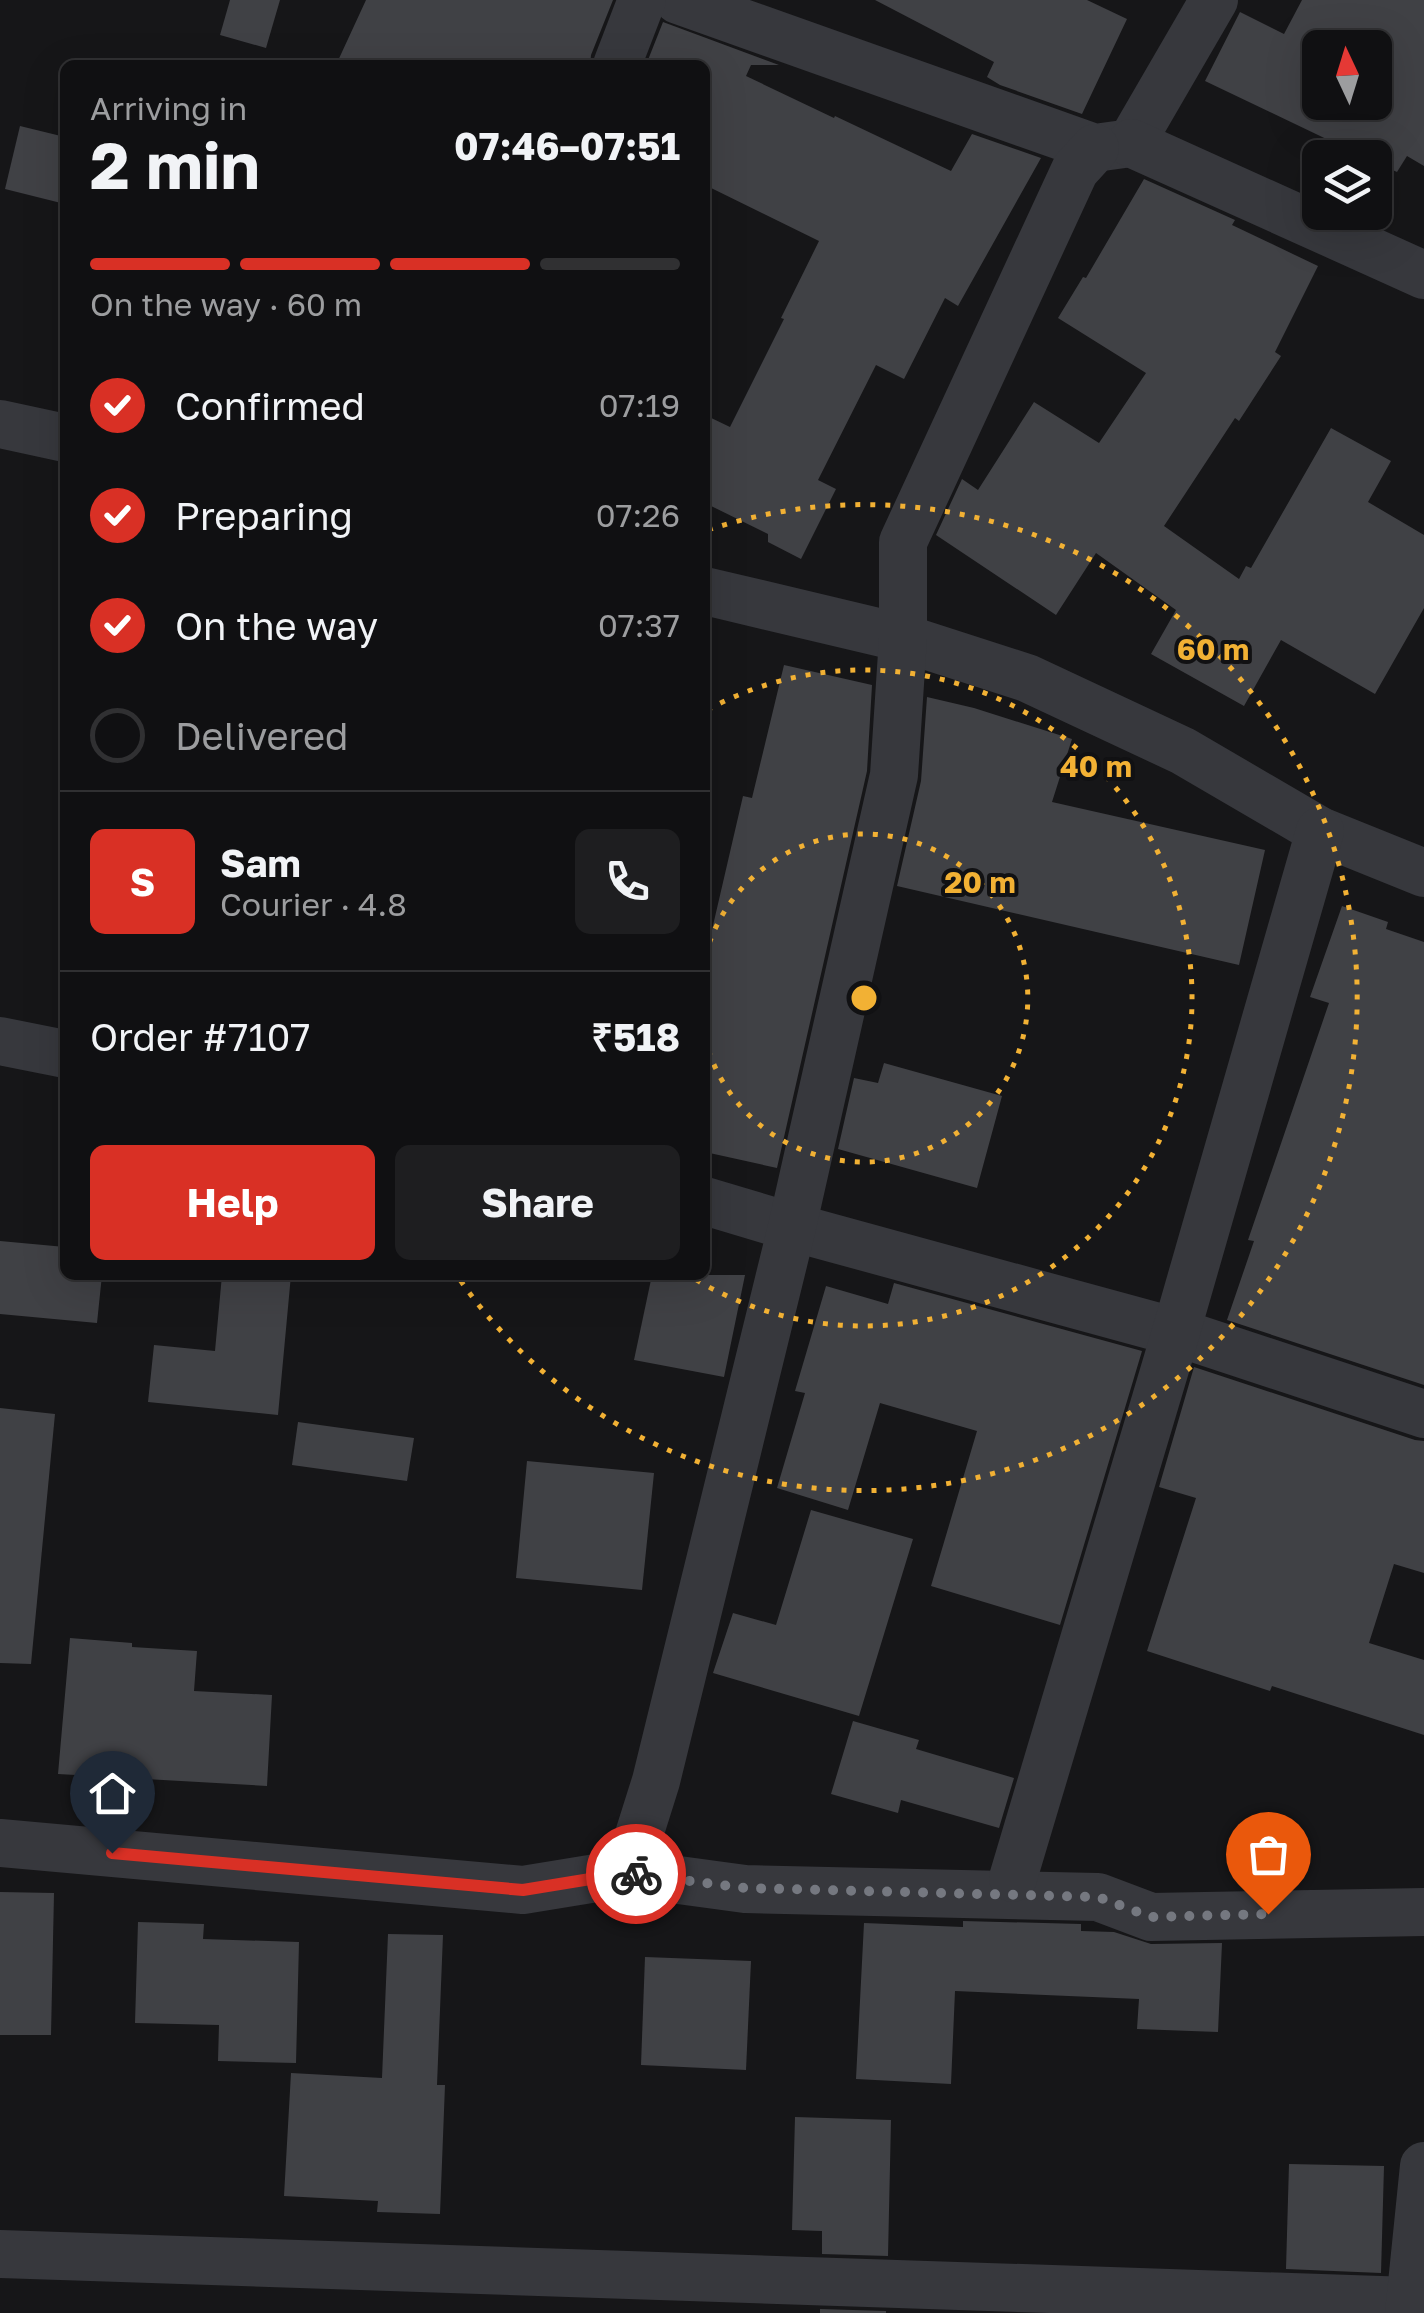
<!DOCTYPE html>
<html lang="en">
<head>
<meta charset="utf-8">
<style>
	body { margin:0; font-family:"Golos Text",sans-serif; background:#1e1e20; color:#f1f3f6; height:100vh; display:flex; flex-direction:column; font-size:38px; white-space:nowrap }
	* { box-sizing:border-box; margin:0 }
	p { font-size:32px; color:#9c9d9f }
	.icon { flex:none; width:55px; height:55px; fill:none; stroke:currentColor; stroke-width:2; stroke-linecap:round; stroke-linejoin:round }
	.map { position:relative; flex:1; overflow:hidden }
	.panel { position:absolute; left:60px; top:60px; width:650px; height:1220px; display:flex; flex-direction:column; background:#101012; border-radius:15px; box-shadow:0 10px 40px #0002,0 0 0 2px #303032 }
	.panel>* { flex:none }
	.needle { width:65px; rotate:356deg }
	.tools { position:absolute; left:1302px; top:30px; display:grid; gap:20px }
	.tools a { display:grid; place-items:center; width:90px; height:90px; border-radius:15px; background:#101012; box-shadow:0 10px 40px #0002,0 0 0 2px #303032; font-size:50px }
	.pin { position:absolute; display:grid; place-items:center; width:85px; height:85px; color:#fff; margin:-102px -42px; border-radius:50% 50% 50% 0; rotate:-45deg; box-shadow:0 0 10px #0007 }
	.pin .icon { rotate:45deg }
	.courier { position:absolute; display:grid; place-items:center; width:100px; height:100px; margin:-50px; border:8px solid #d93025; border-radius:50%; background:#fff; color:#222; box-shadow:0 2px 12px #0007 }
	.summary em { font-style:normal; font-weight:700 }
	.summary div { display:flex; flex-direction:column-reverse }
	.summary { display:flex; align-items:center; justify-content:space-between; height:170px; padding:0 30px }
	h1 { font-size:65px; font-weight:700; line-height:75px }
	.bar { display:grid; grid-template-columns:repeat(4,1fr); gap:15px 10px; align-content:center; height:120px; padding:0 30px }
	.bar i { height:12px; border-radius:8px; background:#303032 }
	.bar .selected { background:#d93025 }
	.bar p { grid-column:span 4 }
	.line { display:flex; align-items:center; gap:25px; padding:0 30px; border-top:2px solid #303032 }
	.line div { flex:1 }
	.round { display:grid; place-items:center; flex:none; width:105px; height:105px; border-radius:15px; background:#1e1e20 }
	ol { padding:0 30px; list-style:none }
	li { display:flex; align-items:center; gap:30px; height:110px }
	li p { margin-inline-start:auto }
	li .icon { padding:10px; border-radius:50%; background:#d93025; color:#fff; stroke-width:4 }
	li:last-child { color:#9c9d9f }
	li i { width:55px; height:55px; border:5px solid #303032; border-radius:50% }
	.primary-button { display:flex; gap:20px; margin-top:auto; padding:20px 30px }
	.primary-button a { flex:1; height:115px; border-radius:15px; background:#d93025; color:#fff; font-size:40px; font-weight:700; line-height:115px; text-align:center }
	.primary-button a+a { background:#1e1e20; color:#f1f3f6 }
	.map>svg:first-child { display:block }
	.building { fill:#404145; fill-rule:evenodd }
	.lines { fill:none; stroke-linecap:round; stroke-linejoin:round }
	.minor { stroke:#37383d; stroke-width:48 }
	.done { stroke:#757880; stroke-width:10; stroke-dasharray:0 18 }
	.route { stroke:#d93025; stroke-width:12 }
	.ring { fill:none; stroke:#f2b134; stroke-width:5; stroke-dasharray:5 10 }
	.centre { fill:#f2b134; stroke:#111113; stroke-width:5 }
	.ring-label { font-size:30px; text-anchor:middle; font-weight:bold; fill:#f2b134; stroke:#111113; stroke-width:8; stroke-linejoin:round; paint-order:stroke }
</style>
</head>
<body>
<div class="map">
<svg width="1424" height="2313" viewBox="0 0 1424 2313">
	<rect width="100%" height="100%" fill="#161618"/>
	<!-- building -->
	<g class="building">
		<polygon points="230,0 280,0 266,48 220,35"/>
		<polygon points="366,0 613,0 591,55 590,65 336,65"/>
		<polygon points="875,0 1087,0 1127,19 1082,114 1000,85 987,77 994,62"/>
		<path d="M1302,0H1424V166L1407,156L1397,172L1375,162V158H1366L1205,81L1240,12L1284,34ZM1320,48H1375V102H1320Z"/>
		<polygon points="663,22 779,65 751,65 746,76 834,118 835,116 951,171 972,134 1041,158 958,306 945,298 904,379 876,365 818,480 836,489 801,559 768,542 768,534 705,503 705,415 730,427 784,319 781,318 819,241 705,185 705,65 646,65"/>
		<polygon points="20,126 65,137 65,204 5,189"/>
		<polygon points="1144,179 1235,220 1232,225 1318,266 1275,352 1281,356 1239,421 1235,418 1164,526 1239,579 1246,566 1251,568 1331,428 1391,461 1368,502 1424,535 1424,608 1375,694 1281,640 1244,706 1151,654 1176,610 1096,553 1056,615 936,535 962,479 978,490 1034,402 1099,443 1146,373 1058,318 1083,277 1086,278"/>
		<polygon points="784,665 872,685 867,771 777,1168 705,1152 705,960 743,796 752,798"/>
		<polygon points="927,697 974,708 1072,739 1052,802 1265,850 1239,965 897,886 921,781"/>
		<polygon points="1342,906 1388,922 1386,929 1424,942 1424,1385 1227,1320 1254,1241 1248,1240 1329,1003 1310,997"/>
		<polygon points="884,1063 1002,1096 977,1188 838,1149 854,1078 878,1083"/>
		<polygon points="0,1241 65,1247 65,1275 102,1275 97,1323 0,1314"/>
		<polygon points="222,1275 291,1275 278,1415 148,1402 154,1345 215,1351"/>
		<polygon points="652,1275 745,1275 724,1377 634,1360"/>
		<polygon points="894,1283 1142,1351 1060,1625 931,1586 977,1431 880,1403 848,1510 777,1488 805,1393 795,1391 826,1286 888,1304"/>
		<polygon points="1194,1367 1415,1440 1424,1441 1424,1573 1394,1564 1369,1643 1424,1660 1424,1735 1272,1686 1270,1691 1147,1651 1196,1498 1159,1487"/>
		<polygon points="0,1408 55,1414 31,1664 0,1663"/>
		<polygon points="298,1422 414,1438 407,1481 292,1465"/>
		<polygon points="527,1461 654,1473 642,1590 516,1578"/>
		<polygon points="811,1510 913,1539 859,1716 713,1673 733,1613 776,1625"/>
		<polygon points="70,1638 132,1643 132,1647 197,1651 194,1691 272,1695 267,1786 58,1774"/>
		<polygon points="853,1721 919,1740 916,1749 1014,1778 999,1828 901,1800 898,1813 831,1794"/>
		<polygon points="0,1892 54,1893 51,2035 0,2035"/>
		<polygon points="963,1921 1081,1924 1081,1931 1114,1932 1151,1944 1222,1943 1218,2032 1137,2029 1139,1999 955,1991 951,2084 856,2079 864,1923 963,1927"/>
		<polygon points="138,1922 204,1924 203,1939 299,1942 296,2063 218,2061 219,2025 135,2023"/>
		<polygon points="388,1934 443,1935 437,2085 445,2085 440,2214 377,2212 378,2201 284,2196 291,2073 382,2078"/>
		<polygon points="645,1957 751,1961 746,2070 641,2065"/>
		<polygon points="795,2117 891,2120 888,2256 822,2254 822,2231 792,2230"/>
		<polygon points="1289,2164 1384,2166 1381,2273 1286,2269"/>
		<polygon points="820,2309 886,2311 886,2313 820,2313"/>
	</g>
	<g class="lines">
		<!-- minor -->
		<g class="minor">
			<polyline points="678,0 1095,148 1131,143 1214,0"/>
			<polyline points="617,65 642,0"/>
			<polyline points="1131,143 1424,275"/>
			<polyline points="0,424 65,438"/>
			<polyline points="705,591 903,638 1027,678 1183,751 1320,831 1424,873"/>
			<polyline points="0,1041 65,1054"/>
			<polyline points="705,1201 792,1227 1176,1332 1424,1414"/>
			<polyline points="0,1843 523,1890 627,1873 745,1889 1098,1897 1151,1917 1424,1912"/>
			<polyline points="627,1873 656,1781 792,1227 894,775 903,638 903,542 1075,170 1095,148"/>
			<polyline points="1013,1878 1176,1332 1320,831"/>
			<polyline points="0,2254 1410,2301"/>
			<polyline points="1409,2313 1424,2166"/>
		</g>
	</g>
	<g class="lines">
		<!-- done -->
		<polyline class="done" points="636,1874 745,1888 1098,1897 1151,1917 1268,1914"/>
		<!-- route -->
		<polyline class="route" points="112,1853 523,1890 627,1873 636,1874"/>
	</g>
	<!-- distance rings -->
	<g class="ring">
		<path d="M705 957A164 164 0 1 1 705 1039"/>
		<path d="M707 710A328 328 0 1 1 690 1276"/>
		<path d="M708 530A493 493 0 1 1 458 1277"/>
	</g>
	<circle cx="864" cy="998" r="15" class="centre"/>
	<g class="ring-label">
		<text x="1213" y="660">60 m</text>
		<text x="1096" y="777">40 m</text>
		<text x="980" y="893">20 m</text>
	</g>
</svg>
<div class="tools">
<a><svg class="needle" viewBox="-14 -14 28 28"><path d="M0-13l5 13h-10z" fill="#e53935"/><path d="M0 13l5-13h-10z" fill="#9c9d9f"/></svg></a>
<a><svg class="icon" aria-label="layers" viewBox="0 0 24 24"><path d="M12 4l9 5-9 5-9-5zM3 14l9 5 9-5"/></svg></a>
</div>
<div class="pin" style="left:1268px;top:1914px;background:#ea580c"><svg class="icon" aria-label="bag" viewBox="0 0 24 24"><path d="M5 8h14l-1 12H6zM9 8a3 3 0 0 1 6 0"/></svg></div>
<div class="pin" style="left:112px;top:1853px;background:#1f2937"><svg class="icon" aria-label="home" viewBox="0 0 24 24"><path d="M3 11l9-7 9 7M6 9v11h12V9"/></svg></div>
<div class="courier" style="left:636px;top:1874px"><svg class="icon" aria-label="bike" viewBox="0 0 24 24"><circle cx="6" cy="16" r="4"/><circle cx="18" cy="16" r="4"/><path d="M6 16l4-8h5l3 8M10 8l3 8H6M13 5h3"/></svg></div>
<section class="panel">
<div class="summary"><div><h1>2 min</h1><p>Arriving in</p></div><em>07:46–07:51</em></div>
<div class="bar"><i class="selected"></i><i class="selected"></i><i class="selected"></i><i></i><p>On the way · 60 m</p></div>
<ol>
<li><svg class="icon" aria-label="check" viewBox="0 0 24 24"><path d="M5 12l5 5 9-10"/></svg>Confirmed<p>07:19</p></li>
<li><svg class="icon" aria-label="check" viewBox="0 0 24 24"><path d="M5 12l5 5 9-10"/></svg>Preparing<p>07:26</p></li>
<li><svg class="icon" aria-label="check" viewBox="0 0 24 24"><path d="M5 12l5 5 9-10"/></svg>On the way<p>07:37</p></li>
<li><i></i>Delivered</li>
</ol>
<div class="line" style="height:180px"><b class="round" style="background:#d93025;color:#fff">S</b><div><b>Sam</b><p>Courier · 4.8</p></div><a class="round"><svg class="icon" aria-label="phone" viewBox="0 0 24 24"><path d="M5 4h4l2 5-3 2q2 4 5 5l2-3 5 2v4C11 20 4 13 5 4z"/></svg></a></div>
<div class="line" style="height:130px"><div>Order #7107</div><b>₹518</b></div>
<div class="primary-button"><a>Help</a><a>Share</a></div>
</section>
</div>
</body>
</html>
